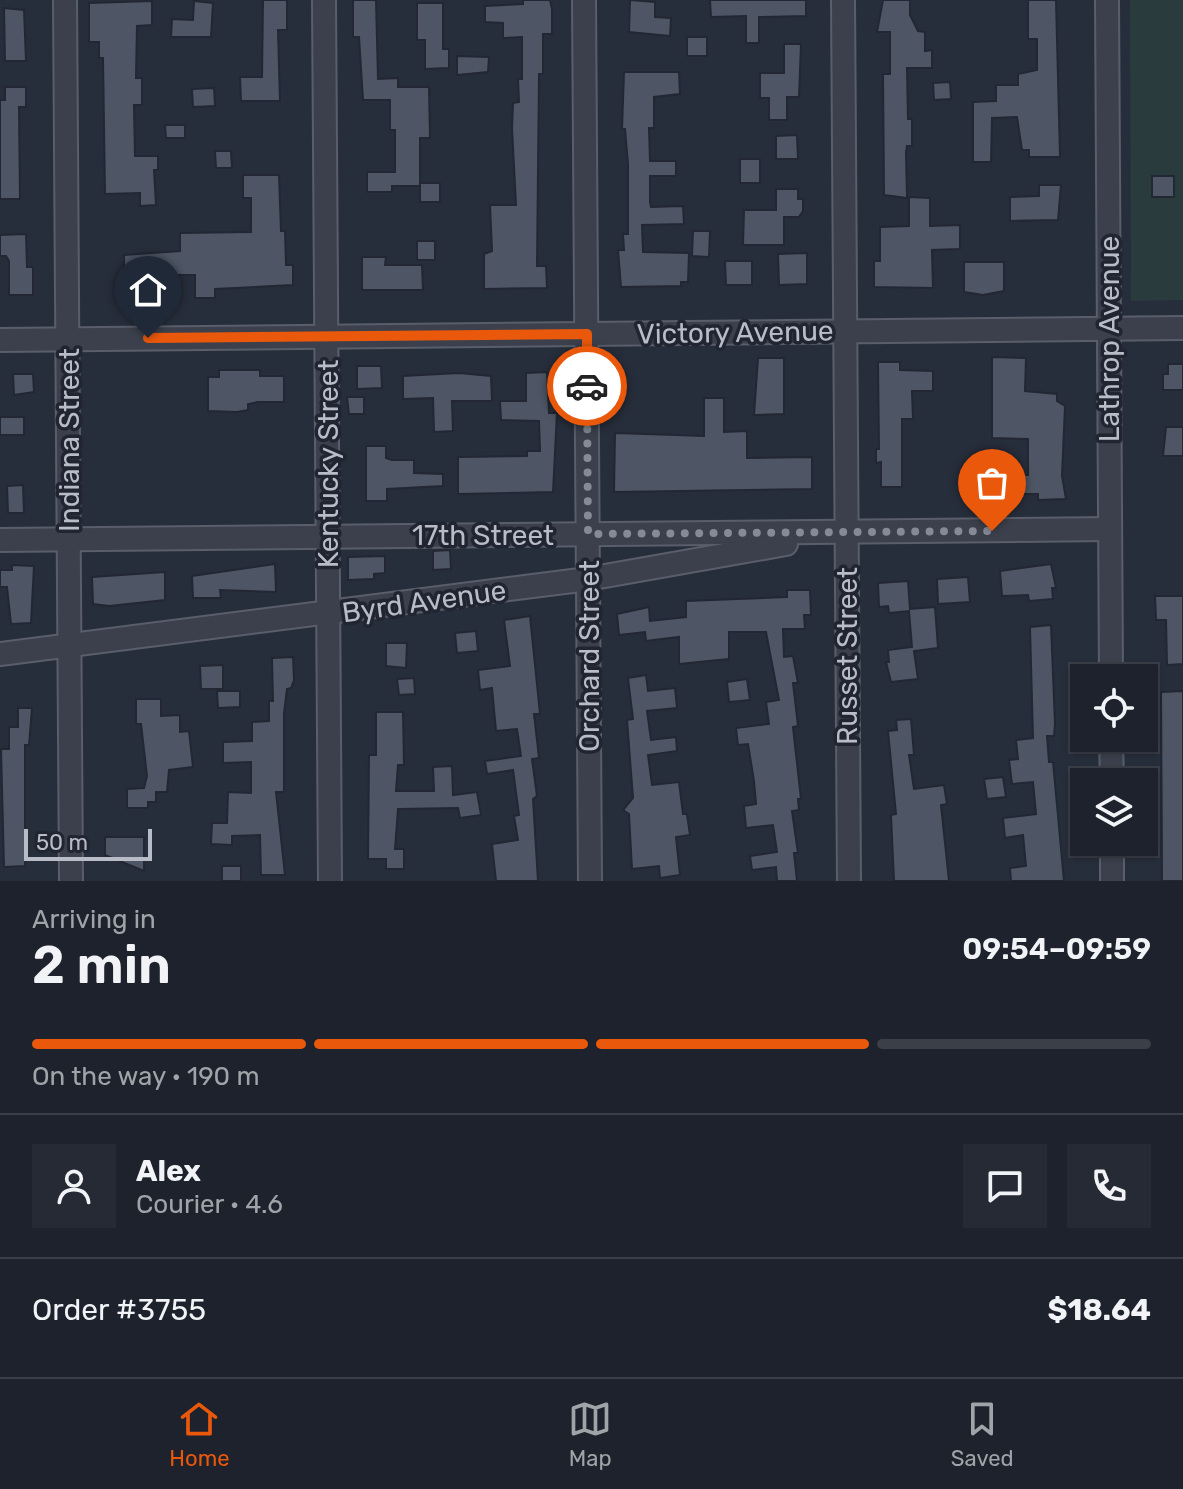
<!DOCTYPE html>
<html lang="en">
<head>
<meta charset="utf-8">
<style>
	body { margin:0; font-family:Rubik,sans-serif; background:#252a34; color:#f1f3f6; height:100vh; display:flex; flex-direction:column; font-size:30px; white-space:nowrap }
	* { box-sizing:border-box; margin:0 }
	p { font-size:26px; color:#a0a4a9 }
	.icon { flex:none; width:44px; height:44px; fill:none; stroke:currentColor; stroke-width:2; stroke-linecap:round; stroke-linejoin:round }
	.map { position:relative; height:881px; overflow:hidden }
	.side { display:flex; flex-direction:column; background:#1d222c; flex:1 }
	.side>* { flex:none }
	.controls { position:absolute; left:1070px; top:664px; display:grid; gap:16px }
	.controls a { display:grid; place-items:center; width:88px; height:88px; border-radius:0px; background:#1d222c; box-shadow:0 2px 6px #0004,0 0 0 2px #3b3f48; font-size:40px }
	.scale { position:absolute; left:24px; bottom:20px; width:128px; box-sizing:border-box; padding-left:8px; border:4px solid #b7bcc7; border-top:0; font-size:22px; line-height:28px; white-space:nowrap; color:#b7bcc7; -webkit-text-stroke:6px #202531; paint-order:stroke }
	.pin { position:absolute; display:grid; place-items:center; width:68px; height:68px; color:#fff; margin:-82px -34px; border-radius:50% 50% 50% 0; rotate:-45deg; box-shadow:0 0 8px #0007 }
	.pin .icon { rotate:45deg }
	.courier { position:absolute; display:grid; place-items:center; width:80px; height:80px; margin:-40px; border:6px solid #ea580c; border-radius:50%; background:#fff; color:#222; box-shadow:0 2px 10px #0007 }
	.head em { font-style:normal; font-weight:600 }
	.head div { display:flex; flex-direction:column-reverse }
	.head { display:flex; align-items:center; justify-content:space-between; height:136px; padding:0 32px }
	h1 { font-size:52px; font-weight:600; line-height:60px }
	.bar { display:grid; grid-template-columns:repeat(4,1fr); gap:12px 8px; align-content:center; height:96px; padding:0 32px }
	.bar i { height:10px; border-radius:6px; background:#3b3f48 }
	.bar .active { background:#ea580c }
	.bar p { grid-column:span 4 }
	.line { display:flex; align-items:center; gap:20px; padding:0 32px; border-top:2px solid #3b3f48 }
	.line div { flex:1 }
	.round { display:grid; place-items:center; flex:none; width:84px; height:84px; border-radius:0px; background:#252a34 }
	.tab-bar { display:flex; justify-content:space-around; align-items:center; height:112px; border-top:2px solid #3b3f48; background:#1d222c; font-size:22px; color:#a0a4a9 }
	.tab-bar a { display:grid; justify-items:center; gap:4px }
	.tab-bar .active { color:#ea580c }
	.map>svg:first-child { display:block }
	.green { fill:#2a3b3d }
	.building { fill:#4e5665; stroke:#222733; stroke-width:2 }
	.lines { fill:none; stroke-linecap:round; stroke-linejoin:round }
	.minor-casing { stroke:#595e6a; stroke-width:26 }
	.minor { stroke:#3b404c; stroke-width:22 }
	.done { stroke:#858a96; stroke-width:8; stroke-dasharray:0 14.4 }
	.route { stroke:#ea580c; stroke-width:10 }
	.labels { text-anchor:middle; stroke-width:7; stroke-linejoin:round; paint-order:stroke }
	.street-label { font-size:28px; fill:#b7bcc7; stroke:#202531 }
</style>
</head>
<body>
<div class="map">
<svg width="1183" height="881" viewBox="0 0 1183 881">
	<rect width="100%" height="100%" fill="#272e3b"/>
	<!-- green -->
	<polygon class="green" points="1130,0 1183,0 1183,300 1131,301"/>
	<!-- building -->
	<g class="building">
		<polygon points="263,0 287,0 287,30 278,30 280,101 241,101 240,77 262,77"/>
		<polygon points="353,0 376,0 378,79 398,78 398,87 429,87 430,138 420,138 420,186 392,186 392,192 367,192 367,172 395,172 395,130 390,130 390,100 363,100 359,37 353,37"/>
		<polygon points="523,0 550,0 552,9 552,34 543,34 543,74 539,74 537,266 546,266 547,288 484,289 484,254 492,251 490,205 516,205 512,128 513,103 519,102 518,79 522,79 522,37 503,38 503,23 485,22 485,6 523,4"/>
		<polygon points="630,0 655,2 655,17 671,18 670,36 629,32"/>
		<polygon points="710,0 806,0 806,16 759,17 759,43 746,43 746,16 711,17"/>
		<polygon points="883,0 910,0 910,15 918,31 925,32 925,51 932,50 932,68 907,68 908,119 912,119 912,146 907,146 906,152 907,198 884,195 883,74 890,74 890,32 877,32"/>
		<polygon points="1028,0 1056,0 1060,157 1029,157 1029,150 1022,150 1017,117 992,118 991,162 973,162 973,102 996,101 996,85 1018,85 1018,74 1037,70 1037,39 1028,39"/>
		<polygon points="152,1 152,25 137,26 136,78 142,78 142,105 134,105 135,156 158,156 158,170 154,170 156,205 140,206 140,193 105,194 103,58 99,58 99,42 89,42 89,3"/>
		<polygon points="194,1 213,3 211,37 171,37 172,19 193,20"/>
		<polygon points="417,3 443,3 443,49 449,49 449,68 425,69 425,40 417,40"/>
		<polygon points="4,8 24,10 26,61 5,61"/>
		<rect x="687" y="37" width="20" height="19"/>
		<polygon points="784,44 801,44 799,97 787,97 787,120 769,120 769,98 760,98 760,73 784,73"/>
		<polygon points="457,56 489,57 488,72 457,75"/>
		<polygon points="624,72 679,72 680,94 654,97 654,128 649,128 650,161 676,161 676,176 650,176 650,202 651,207 683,206 684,224 642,225 643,252 689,253 688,282 681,282 681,286 621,287 618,250 624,250 623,234 628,234 628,164 625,129 622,129"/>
		<polygon points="950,82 951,99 934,100 933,83"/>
		<polygon points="5,87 26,87 26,107 19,107 20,199 0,199 0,100 5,100"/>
		<polygon points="214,88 215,106 193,107 192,89"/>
		<polygon points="165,125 185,125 185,138 166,138"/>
		<polygon points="797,135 798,159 776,159 776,136"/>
		<polygon points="215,151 231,151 232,168 216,168"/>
		<rect x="740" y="159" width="20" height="24"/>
		<polygon points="243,175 279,175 281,231 285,231 286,265 293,265 293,285 215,289 215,298 195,298 195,275 147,275 147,284 124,284 124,255 180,251 180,233 251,232 251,198 243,198"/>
		<rect x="1152" y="176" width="22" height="21"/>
		<rect x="420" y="183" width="20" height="19"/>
		<polygon points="1039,185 1061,185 1058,220 1010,221 1010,197 1039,196"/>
		<polygon points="776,189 798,189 798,199 803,199 803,211 799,217 784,217 784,245 743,245 744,210 776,210"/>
		<polygon points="909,197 930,198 930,226 960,225 960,249 932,250 933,288 874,287 874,261 880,261 880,227 909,226"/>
		<polygon points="693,231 710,231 709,257 692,256"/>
		<polygon points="26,234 27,267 33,267 33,295 9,295 9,261 6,256 0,256 0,235"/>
		<rect x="417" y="241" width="18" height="19"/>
		<polygon points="807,253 807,284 779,285 778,254"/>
		<polygon points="362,257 386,257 385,265 422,265 423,290 362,290"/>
		<polygon points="725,261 752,261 752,285 726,285"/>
		<polygon points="964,262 1004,262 1004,291 983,295 964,292"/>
		<polygon points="992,357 1026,358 1025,391 1057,394 1057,401 1065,406 1062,476 1066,499 1038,500 1038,494 1016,494 1016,475 1028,475 1028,439 992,438"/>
		<polygon points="758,358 784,358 784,414 754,415"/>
		<polygon points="878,362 900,362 900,370 933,371 933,391 912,391 913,419 902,419 902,487 881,487 881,462 876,463 876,449 879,449"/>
		<polygon points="1168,364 1183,364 1183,390 1163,390 1163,374 1168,374"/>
		<polygon points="357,366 381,366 382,388 357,389"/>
		<polygon points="219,370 260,370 260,376 284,376 284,402 258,402 248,404 248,410 237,412 208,411 208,377 219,377"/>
		<polygon points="547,372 549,413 557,413 553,492 458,494 458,457 527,456 527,451 540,451 539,421 501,420 500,401 526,401 526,373"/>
		<polygon points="459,373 491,376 492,401 452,401 453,431 434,432 433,398 403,399 403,376"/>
		<polygon points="13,374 33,374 34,392 14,395"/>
		<polygon points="347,397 364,397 364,414 349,414"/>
		<polygon points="704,398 724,398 724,432 747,431 747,458 812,457 812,489 614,492 615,433 704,436"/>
		<rect x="0" y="417" width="24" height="18"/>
		<polygon points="1166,427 1183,427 1183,456 1163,456"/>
		<polygon points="366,446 386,446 386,458 392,460 414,460 414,473 443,474 443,486 387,489 387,501 366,501"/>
		<polygon points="23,485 24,513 8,513 7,486"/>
		<polygon points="450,550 451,569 433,570 433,551"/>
		<polygon points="385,556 385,573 374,574 374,579 348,580 348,557"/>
		<polygon points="275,564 276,592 220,590 221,598 193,598 192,576"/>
		<polygon points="1051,564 1056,588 1052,588 1053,599 1029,601 1028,595 1002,596 1000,571"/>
		<polygon points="12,565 34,566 31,623 11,624 7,587 0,587 0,570 12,570"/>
		<polygon points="165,572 165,600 109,606 93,604 92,577"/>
		<polygon points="968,577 970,602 938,604 937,579"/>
		<polygon points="908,581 910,609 935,607 938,648 914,651 918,679 891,682 886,662 889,662 888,650 912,647 909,611 889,613 888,606 879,607 878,583"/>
		<polygon points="787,590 810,590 811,615 804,615 805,629 783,629 784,657 793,656 798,683 793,683 798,726 793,727 801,799 798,799 799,810 792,811 798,853 794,853 797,881 777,881 776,867 752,870 750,856 777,852 773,825 746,828 744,806 756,804 754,781 748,744 738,745 736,728 769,724 766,702 779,700 766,632 729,632 729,659 679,664 679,637 646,641 645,632 619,635 617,614 649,607 650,621 686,617 686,601 787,597"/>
		<polygon points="1155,596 1183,596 1183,664 1167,665 1166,620 1156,620"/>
		<polygon points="530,616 540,714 534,714 539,758 532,759 537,796 533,799 538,881 496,881 492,844 518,840 514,816 519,815 513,770 487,774 485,761 521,756 517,729 496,731 492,688 480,690 478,670 510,666 504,620"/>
		<polygon points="1051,625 1055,724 1054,736 1047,736 1049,762 1053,762 1064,881 1011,881 1010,868 1026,866 1023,835 1005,838 1003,818 1036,814 1033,782 1012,784 1009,760 1018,759 1016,740 1033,738 1030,627"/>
		<polygon points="476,631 478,651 457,653 455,633"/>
		<polygon points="386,643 407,643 406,668 386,666"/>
		<polygon points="293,657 294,680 291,688 287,689 284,713 284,792 276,792 285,875 261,875 260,835 232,836 232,845 211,844 212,823 227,823 228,792 251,793 251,762 223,763 223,742 252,741 252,722 269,721 269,701 273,701 272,658"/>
		<polygon points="223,665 223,689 201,689 200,666"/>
		<polygon points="646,675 648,691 675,688 677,708 647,711 651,740 676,737 677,751 648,755 652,785 679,782 683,814 687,814 690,835 676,837 680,875 660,878 659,866 632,869 629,814 623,810 633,798 627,720 633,719 628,678"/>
		<polygon points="414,678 415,694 399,695 397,679"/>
		<polygon points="747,679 750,700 729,702 727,682"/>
		<polygon points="217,691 240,691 240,707 218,708"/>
		<polygon points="1183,691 1183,881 1162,881 1161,692"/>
		<polygon points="136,699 161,699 161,716 180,715 180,732 189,731 193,767 169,770 167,792 156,792 156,802 148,802 148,808 127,808 127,789 144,788 147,776 141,724 136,724"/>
		<polygon points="18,708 32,708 29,745 25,745 25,866 4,867 1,749 9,749 9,727 18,727"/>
		<polygon points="376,712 403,712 404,765 398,765 396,791 434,791 433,767 452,766 453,795 477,792 481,815 460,818 458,808 398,809 395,849 404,849 404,869 386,869 386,859 368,859 369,755 376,755"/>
		<polygon points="911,719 914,755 909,755 914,789 944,785 947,804 941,805 949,881 894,881 891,815 896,814 888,731 897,730 896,720"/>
		<polygon points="1003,777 1006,797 987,799 984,779"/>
		<polygon points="105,837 144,837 144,871 105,855"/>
		<rect x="222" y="866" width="19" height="15"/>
	</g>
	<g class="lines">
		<defs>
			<g id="minor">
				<polyline points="65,0 71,881"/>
				<polyline points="324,0 330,881"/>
				<polyline points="584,0 590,881"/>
				<polyline points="843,0 849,881"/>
				<polyline points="1107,0 1111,678"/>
				<polyline points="0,340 1183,328"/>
				<polyline points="0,540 1110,529"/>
				<polyline points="0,654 588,579 786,544"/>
				<polyline points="1111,738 1112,782"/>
				<polyline points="1112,842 1112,881"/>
			</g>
		</defs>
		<!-- minor casing -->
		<use href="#minor" class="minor-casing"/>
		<!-- minor -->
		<use href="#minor" class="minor"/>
	</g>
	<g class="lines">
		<!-- done -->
		<polyline class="done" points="587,386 588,534 992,531"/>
		<!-- route -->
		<polyline class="route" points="148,338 587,334 587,386"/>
	</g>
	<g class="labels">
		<!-- street labels -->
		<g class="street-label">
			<text transform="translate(735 332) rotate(-1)" y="10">Victory Avenue</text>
			<text transform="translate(1109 339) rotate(-90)" y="10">Lathrop Avenue</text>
			<text transform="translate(69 440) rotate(-90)" y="10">Indiana Street</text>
			<text transform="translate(328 464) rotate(-90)" y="10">Kentucky Street</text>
			<text x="483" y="545">17th Street</text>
			<text transform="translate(424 601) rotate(-8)" y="10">Byrd Avenue</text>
			<text transform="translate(589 656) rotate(-90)" y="10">Orchard Street</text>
			<text transform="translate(847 656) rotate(-90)" y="10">Russet Street</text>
		</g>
	</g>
</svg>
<div class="controls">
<a><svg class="icon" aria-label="locate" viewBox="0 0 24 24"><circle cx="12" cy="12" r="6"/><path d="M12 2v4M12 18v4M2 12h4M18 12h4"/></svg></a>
<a><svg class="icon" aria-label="layers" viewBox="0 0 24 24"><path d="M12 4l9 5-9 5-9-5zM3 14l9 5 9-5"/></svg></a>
</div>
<div class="scale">50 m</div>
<div class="pin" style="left:992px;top:531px;background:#ea580c"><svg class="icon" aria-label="bag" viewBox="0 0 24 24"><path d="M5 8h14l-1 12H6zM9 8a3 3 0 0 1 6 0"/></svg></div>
<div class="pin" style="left:148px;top:338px;background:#1f2937"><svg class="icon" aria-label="home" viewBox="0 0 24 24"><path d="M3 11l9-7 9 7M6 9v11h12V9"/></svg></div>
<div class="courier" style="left:587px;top:386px"><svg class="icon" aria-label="car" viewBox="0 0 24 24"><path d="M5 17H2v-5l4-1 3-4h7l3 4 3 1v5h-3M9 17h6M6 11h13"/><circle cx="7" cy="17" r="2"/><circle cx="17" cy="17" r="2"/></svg></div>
</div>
<section class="side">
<div class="head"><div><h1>2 min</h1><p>Arriving in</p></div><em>09:54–09:59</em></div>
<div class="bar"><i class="active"></i><i class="active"></i><i class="active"></i><i></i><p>On the way · 190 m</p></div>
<div class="line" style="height:144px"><a class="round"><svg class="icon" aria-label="person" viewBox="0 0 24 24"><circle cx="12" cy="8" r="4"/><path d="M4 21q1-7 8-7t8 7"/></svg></a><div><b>Alex</b><p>Courier · 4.6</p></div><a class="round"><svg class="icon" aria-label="chat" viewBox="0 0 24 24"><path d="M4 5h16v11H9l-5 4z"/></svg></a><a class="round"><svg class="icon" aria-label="phone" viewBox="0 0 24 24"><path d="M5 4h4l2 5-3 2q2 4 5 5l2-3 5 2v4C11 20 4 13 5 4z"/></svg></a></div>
<div class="line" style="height:104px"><div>Order #3755</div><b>$18.64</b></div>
</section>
<nav class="tab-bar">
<a class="active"><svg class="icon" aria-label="home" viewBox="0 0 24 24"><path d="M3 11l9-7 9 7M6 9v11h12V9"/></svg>Home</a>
<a><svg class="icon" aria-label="map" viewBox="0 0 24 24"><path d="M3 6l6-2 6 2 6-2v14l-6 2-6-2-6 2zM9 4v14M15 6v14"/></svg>Map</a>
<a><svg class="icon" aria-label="saved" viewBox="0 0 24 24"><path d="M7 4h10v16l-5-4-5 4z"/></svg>Saved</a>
</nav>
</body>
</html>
